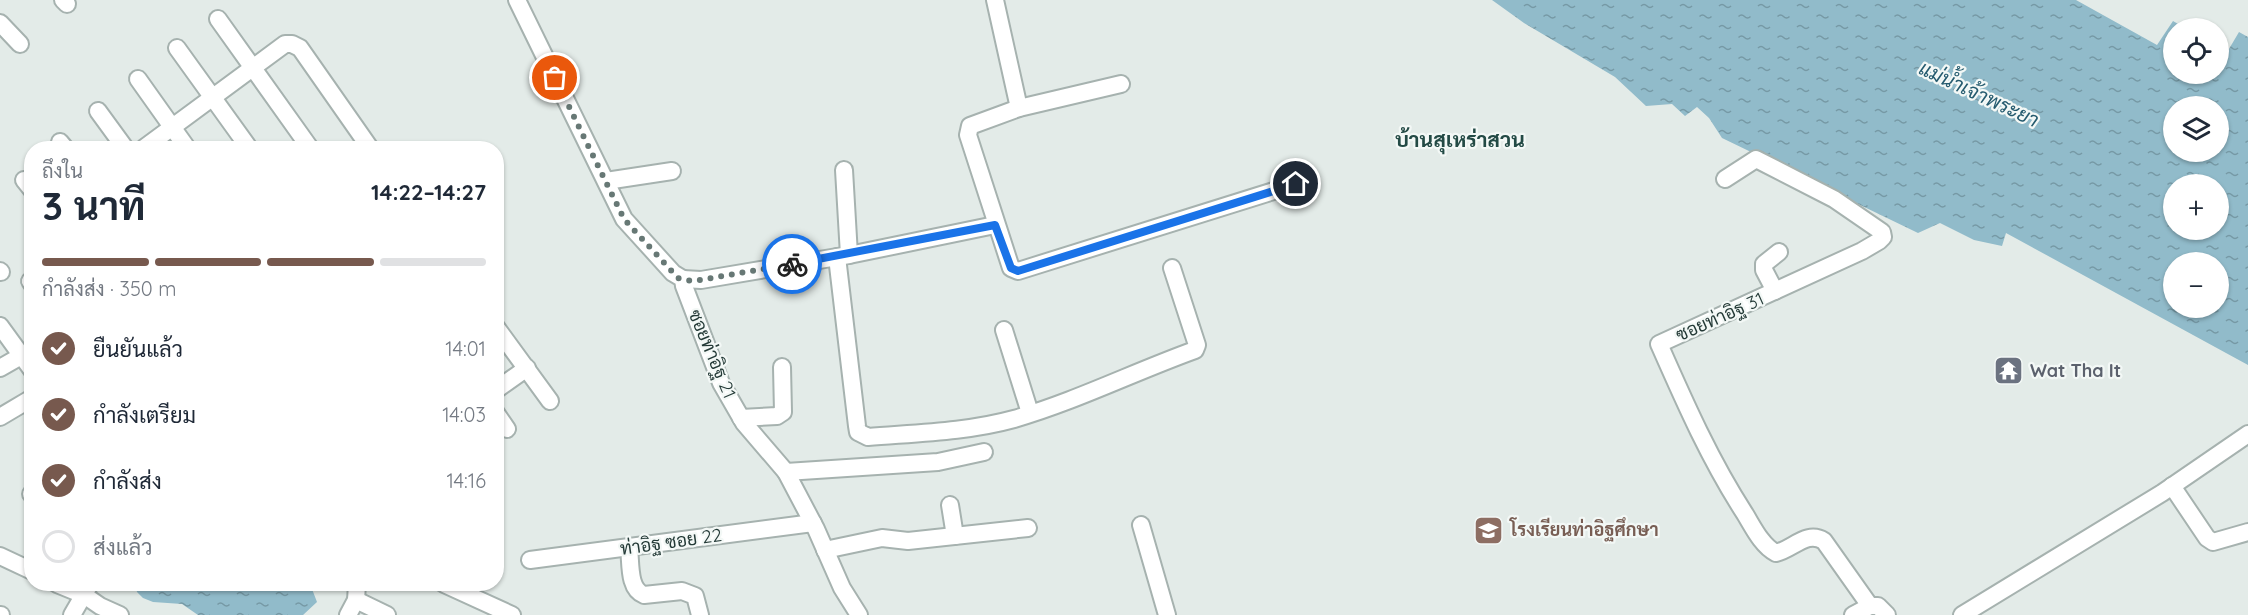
<!DOCTYPE html>
<html lang="th">
<head>
<meta charset="utf-8">
<style>
	body { margin:0; font-family:Quicksand,Sarabun,sans-serif; background:#f6f6f7; color:#1f2937; height:100vh; display:flex; flex-direction:column; font-size:22px; white-space:nowrap }
	* { box-sizing:border-box; margin:0 }
	p { font-size:20px; color:#747a83 }
	.icon { flex:none; width:33px; height:33px; fill:none; stroke:currentColor; stroke-width:2; stroke-linecap:round; stroke-linejoin:round }
	.map { position:relative; flex:1; overflow:hidden }
	.side { position:absolute; left:24px; top:141px; width:480px; height:450px; display:flex; flex-direction:column; background:#fff; border-radius:24px; box-shadow:0 2px 4px #0004 }
	.side>* { flex:none }
	.fabs { position:absolute; left:2163px; top:18px; display:grid; gap:12px }
	.fabs a { display:grid; place-items:center; width:66px; height:66px; border-radius:50%; background:#fff; box-shadow:0 2px 4px #0004; font-size:30px }
	.pin { position:absolute; display:grid; place-items:center; width:51px; height:51px; color:#fff; margin:-26px; border:3px solid #fff; border-radius:50%; box-shadow:0 2px 6px #0007 }
	.courier { position:absolute; display:grid; place-items:center; width:60px; height:60px; margin:-30px; border:4px solid #1a73e8; border-radius:50%; background:#fff; color:#222; box-shadow:0 2px 8px #0007 }
	.summary em { font-style:normal; font-weight:700 }
	.summary div { display:flex; flex-direction:column-reverse }
	.summary { display:flex; align-items:center; justify-content:space-between; height:102px; padding:0 18px }
	h1 { font-size:39px; font-weight:700; line-height:45px }
	.bar { display:grid; grid-template-columns:repeat(4,1fr); gap:9px 6px; align-content:center; height:72px; padding:0 18px }
	.bar i { height:8px; border-radius:4px; background:#e0e1e3 }
	.bar .active { background:#77594e }
	.bar p { grid-column:span 4 }
	ol { padding:0 18px; list-style:none }
	li { display:flex; align-items:center; gap:18px; height:66px }
	li p { margin-inline-start:auto }
	li .icon { padding:6px; border-radius:50%; background:#77594e; color:#fff; stroke-width:4 }
	li:last-child { color:#747a83 }
	li i { width:33px; height:33px; border:3px solid #e0e1e3; border-radius:50% }
	.map>svg:first-child { display:block }
	.water { fill:url(#water-ripples); fill-rule:evenodd }
	.lines { fill:none; stroke-linecap:round; stroke-linejoin:round }
	.minor-casing { stroke:#a6b2af; stroke-width:20 }
	.minor { stroke:#fff; stroke-width:16 }
	.done { stroke:#677875; stroke-width:6; stroke-dasharray:0 10.8 }
	.route { stroke:#1a73e8; stroke-width:8 }
	.labels { text-anchor:middle; stroke-width:4.5; stroke-linejoin:round; paint-order:stroke }
	.street-label { font-size:18px; fill:#243a37; stroke:#f3f8f6 }
	.worship-label { font-size:18px; font-weight:bold; fill:#5b616d; stroke:#f3f8f6; text-anchor:start }
	.education-label { font-size:18px; font-weight:bold; fill:#785e54; stroke:#f3f8f6; text-anchor:start }
	.water-label { font-size:20px; font-style:italic; fill:#255b6f; stroke:#f3f8f6 }
	.quarter-label { font-size:21px; font-weight:bold; fill:#234a45; stroke:#f3f8f6 }
</style>
</head>
<body>
<div class="map">
<svg width="2248" height="615" viewBox="0 0 2248 615">
	<defs>
		<pattern id="water-ripples" width="26" height="14" patternUnits="userSpaceOnUse" patternTransform="scale(1.5)"><rect width="26" height="14" fill="#91bbca"/><path d="M2 4q2-2 4 0t4 0M15 11q2-2 4 0t4 0" fill="none" stroke="#7699a5"/></pattern>
	</defs>
	<rect width="100%" height="100%" fill="#e3ebe8"/>
	<!-- water -->
	<g class="water">
		<path d="M1492,0H2076L2157,45L2173,21L2185,28H2174V74H2218L2219,49L2226,54L2239,32L2248,37V365L2006,233L2002,246L1974,240L1940,223L1918,233L1722,138L1709,118L1697,107L1685,116L1672,104L1646,106L1615,77L1524,23ZM2174,106H2218V152H2174ZM2174,184H2218V230H2174ZM2174,262H2218V308H2174Z"/>
		<polygon points="135,584 308,584 312,589 317,602 303,615 198,615 182,604 153,602 143,598 137,592"/>
	</g>
	<g class="lines">
		<defs>
			<g id="minor">
				<polyline points="63,0 67,4"/>
				<polyline points="517,0 624,219 673,273 683,279 684,286 721,383 744,423 786,472 816,529 842,588 859,615"/>
				<polyline points="995,0 1019,108"/>
				<polyline points="218,19 310,148"/>
				<polyline points="0,23 20,44"/>
				<polyline points="177,48 249,148"/>
				<polyline points="138,79 187,148"/>
				<polyline points="1121,84 1019,108 970,126 968,135 1011,268 1018,271 1296,184"/>
				<polyline points="98,111 125,148"/>
				<polyline points="60,142 65,148"/>
				<polyline points="144,148 285,44 292,44 300,48 370,148"/>
				<polyline points="844,170 849,255"/>
				<path d="M1725,179L1756,159L1834,199L1882,232L1883,237L1879,241L1862,251L1659,344C1685,403 1710,460 1745,514C1753,527 1762,546 1776,553C1793,549 1807,530 1824,541L1870,606"/>
				<polyline points="24,180 32,190"/>
				<polyline points="606,181 672,171"/>
				<path d="M837,257L857,426L858,432L868,437C916,433 967,432 1014,419C1076,401 1134,372 1195,350L1197,345L1172,268"/>
				<polyline points="0,271 1,272"/>
				<polyline points="683,279 701,280 849,255 995,225"/>
				<polyline points="30,281 32,284"/>
				<polyline points="1775,291 1764,270 1764,264 1779,252"/>
				<polyline points="0,326 32,370"/>
				<polyline points="496,327 550,401"/>
				<polyline points="1004,330 1030,413"/>
				<polyline points="0,368 21,356"/>
				<polyline points="496,390 527,368"/>
				<polyline points="496,413 507,429"/>
				<polyline points="0,417 32,398"/>
				<polyline points="741,418 777,416 783,412 782,367"/>
				<polyline points="786,472 938,462 984,452"/>
				<polyline points="2172,486 2207,538 2213,542 2248,532"/>
				<polyline points="31,494 32,495"/>
				<polyline points="950,505 955,536"/>
				<polyline points="1141,525 1167,615"/>
				<path d="M629,548C631,563 628,589 644,595L682,591L695,596L700,615"/>
				<polyline points="825,550 882,538 908,541 1028,528"/>
				<polyline points="0,556 32,571"/>
				<polyline points="530,560 813,523"/>
				<polyline points="57,584 84,595 100,606 120,615"/>
				<polyline points="444,584 512,615"/>
				<polyline points="356,600 387,615"/>
				<polyline points="0,615 1,615"/>
				<polyline points="72,615 90,584"/>
				<polyline points="348,615 356,600 357,584"/>
				<polyline points="1853,615 1870,606 1878,606 1887,615"/>
				<polyline points="1962,615 2162,493 2248,434"/>
			</g>
		</defs>
		<!-- minor casing -->
		<use href="#minor" class="minor-casing"/>
		<!-- minor -->
		<use href="#minor" class="minor"/>
	</g>
	<g class="lines">
		<!-- done -->
		<polyline class="done" points="555,78 624,219 678,278 692,281 700,280 792,264"/>
		<!-- route -->
		<polyline class="route" points="792,264 995,225 1011,268 1018,271 1296,184"/>
	</g>
	<!-- icons -->
	<defs>
		<symbol id="temple-square" viewBox="-11 -11 22 22"><rect x="-9" y="-9" width="18" height="18" rx="4" fill="#6b7280" stroke="#f3f8f6"/><path d="M0-6L5-2H3V0L6.5 2.5H4V6H1.5V3h-3V6H-4V2.5H-6.5L-3 0V-2H-5Z" fill="#fff"/></symbol>
		<symbol id="school-square" viewBox="-11 -11 22 22"><rect x="-9" y="-9" width="18" height="18" rx="4" fill="#8d6e63" stroke="#f3f8f6"/><path d="M0-5L7-2L0 1L-7-2ZM-4 1L0 2.5L4 1V4Q0 6-4 4Z" fill="#fff"/></symbol>
	</defs>
	<g fill-rule="evenodd">
		<use href="#temple-square" x="1992" y="354" width="33" height="33"/>
		<use href="#school-square" x="1472" y="514" width="33" height="33"/>
	</g>
	<g class="labels">
		<!-- street labels -->
		<g class="street-label">
			<text transform="translate(1720 317) rotate(-24)" y="6">ซอยท่าอิฐ 31</text>
			<text transform="translate(712 354) rotate(67)" y="6">ซอยท่าอิฐ 21</text>
			<text transform="translate(671 542) rotate(-8)" y="6">ท่าอิฐ ซอย 22</text>
		</g>
		<!-- worship labels -->
		<g class="worship-label">
			<text x="2030" y="377">Wat Tha It</text>
		</g>
		<!-- education labels -->
		<g class="education-label">
			<text x="1510" y="536">โรงเรียนท่าอิฐศึกษา</text>
		</g>
		<!-- water labels -->
		<g class="water-label">
			<text transform="translate(1979 94) rotate(25)" y="7">แม่น้ำเจ้าพระยา</text>
		</g>
		<!-- quarter labels -->
		<g class="quarter-label">
			<text x="1460" y="147">บ้านสุเหร่าสวน</text>
		</g>
	</g>
</svg>
<div class="fabs">
<a><svg class="icon" aria-label="locate" viewBox="0 0 24 24"><circle cx="12" cy="12" r="6"/><path d="M12 2v4M12 18v4M2 12h4M18 12h4"/></svg></a>
<a><svg class="icon" aria-label="layers" viewBox="0 0 24 24"><path d="M12 4l9 5-9 5-9-5zM3 14l9 5 9-5"/></svg></a>
<a>+</a>
<a>−</a>
</div>
<div class="pin" style="left:555px;top:78px;background:#ea580c"><svg class="icon" aria-label="bag" viewBox="0 0 24 24"><path d="M5 8h14l-1 12H6zM9 8a3 3 0 0 1 6 0"/></svg></div>
<div class="pin" style="left:1296px;top:184px;background:#1f2937"><svg class="icon" aria-label="home" viewBox="0 0 24 24"><path d="M3 11l9-7 9 7M6 9v11h12V9"/></svg></div>
<div class="courier" style="left:792px;top:264px"><svg class="icon" aria-label="bike" viewBox="0 0 24 24"><circle cx="6" cy="16" r="4"/><circle cx="18" cy="16" r="4"/><path d="M6 16l4-8h5l3 8M10 8l3 8H6M13 5h3"/></svg></div>
<section class="side">
<div class="summary"><div><h1>3 นาที</h1><p>ถึงใน</p></div><em>14:22–14:27</em></div>
<div class="bar"><i class="active"></i><i class="active"></i><i class="active"></i><i></i><p>กำลังส่ง · 350 m</p></div>
<ol>
<li><svg class="icon" aria-label="check" viewBox="0 0 24 24"><path d="M5 12l5 5 9-10"/></svg>ยืนยันแล้ว<p>14:01</p></li>
<li><svg class="icon" aria-label="check" viewBox="0 0 24 24"><path d="M5 12l5 5 9-10"/></svg>กำลังเตรียม<p>14:03</p></li>
<li><svg class="icon" aria-label="check" viewBox="0 0 24 24"><path d="M5 12l5 5 9-10"/></svg>กำลังส่ง<p>14:16</p></li>
<li><i></i>ส่งแล้ว</li>
</ol>
</section>
</div>
</body>
</html>
